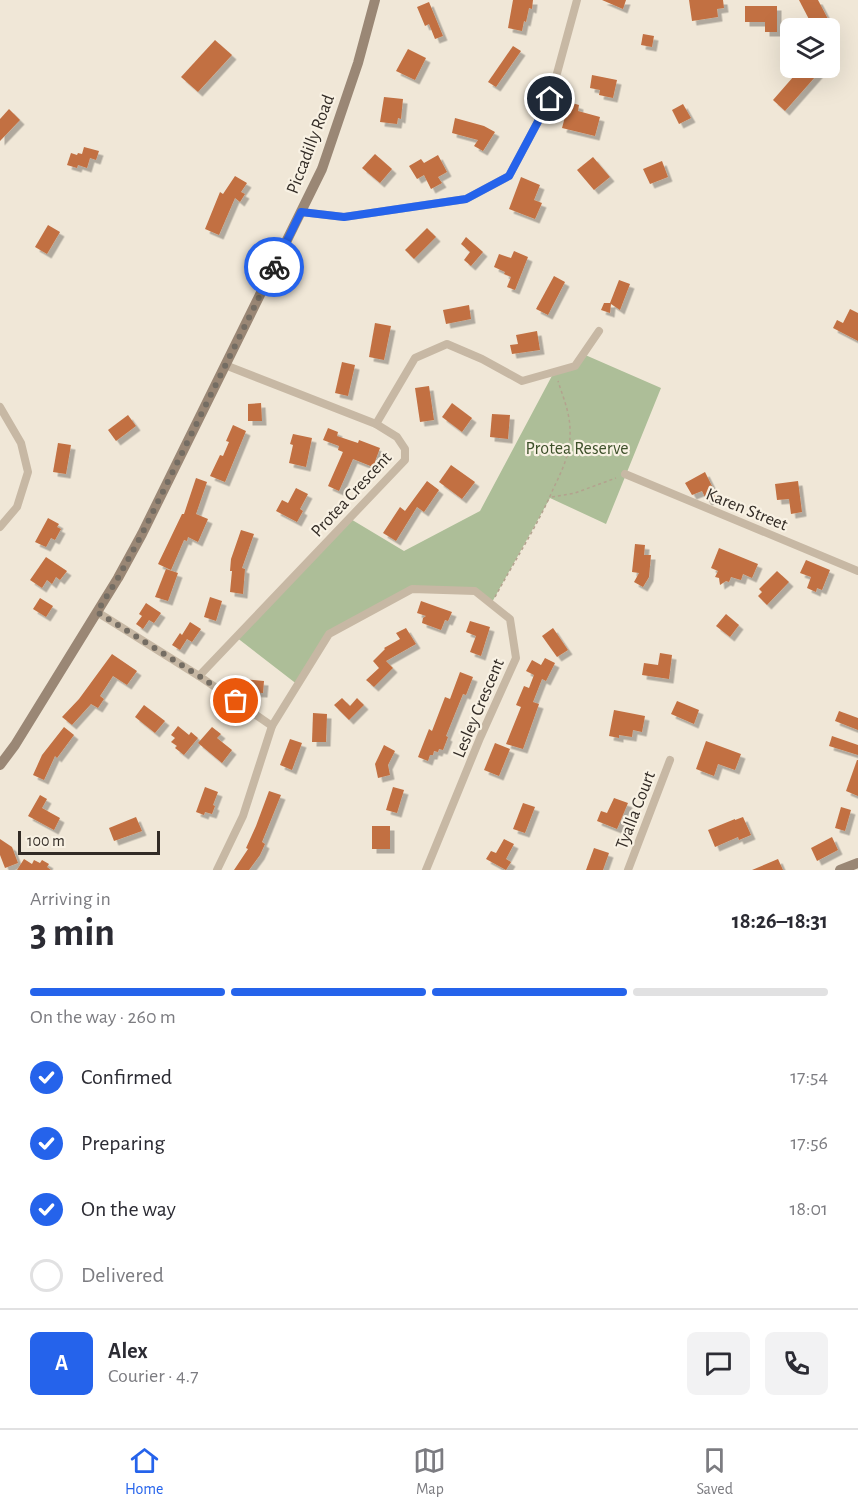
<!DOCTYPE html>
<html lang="en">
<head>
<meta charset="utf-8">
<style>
	body { margin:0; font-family:"Alegreya Sans",sans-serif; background:#f2f2f3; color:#2b2b33; height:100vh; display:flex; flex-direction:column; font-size:22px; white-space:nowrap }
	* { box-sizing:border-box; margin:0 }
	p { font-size:20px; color:#7c7c81 }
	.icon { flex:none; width:33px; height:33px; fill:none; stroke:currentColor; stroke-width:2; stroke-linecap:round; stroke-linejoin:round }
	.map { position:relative; height:870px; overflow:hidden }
	.details { display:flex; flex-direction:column; background:#fff; flex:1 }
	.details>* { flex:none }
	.buttons { position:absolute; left:780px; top:18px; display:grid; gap:12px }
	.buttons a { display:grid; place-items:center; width:60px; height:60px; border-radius:9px; background:#fff; box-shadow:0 6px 24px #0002; font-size:30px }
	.scale { position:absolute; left:18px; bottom:15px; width:142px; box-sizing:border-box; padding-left:6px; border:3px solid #322b25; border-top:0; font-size:16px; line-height:21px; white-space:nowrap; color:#322b25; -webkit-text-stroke:4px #f8f1e3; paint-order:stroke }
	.pin { position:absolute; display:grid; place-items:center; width:51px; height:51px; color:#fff; margin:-26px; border:3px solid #fff; border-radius:50%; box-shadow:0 2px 6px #0007 }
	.courier { position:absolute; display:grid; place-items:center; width:60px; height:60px; margin:-30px; border:4px solid #2563eb; border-radius:50%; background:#fff; color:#222; box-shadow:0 2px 8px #0007 }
	.summary em { font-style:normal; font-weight:700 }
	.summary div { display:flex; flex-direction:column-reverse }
	.summary { display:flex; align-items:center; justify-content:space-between; height:102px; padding:0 30px }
	h1 { font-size:39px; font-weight:700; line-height:45px }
	.bar { display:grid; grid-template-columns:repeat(4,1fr); gap:9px 6px; align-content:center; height:72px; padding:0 30px }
	.bar i { height:8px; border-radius:4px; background:#e1e1e2 }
	.bar .selected { background:#2563eb }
	.bar p { grid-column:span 4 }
	.line { display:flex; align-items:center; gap:15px; padding:0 30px; border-top:2px solid #e1e1e2 }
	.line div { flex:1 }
	.round { display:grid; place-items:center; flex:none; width:63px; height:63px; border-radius:9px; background:#f2f2f3 }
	ol { padding:0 30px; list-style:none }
	li { display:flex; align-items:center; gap:18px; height:66px }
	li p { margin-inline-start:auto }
	li .icon { padding:6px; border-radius:50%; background:#2563eb; color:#fff; stroke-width:4 }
	li:last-child { color:#7c7c81 }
	li i { width:33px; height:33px; border:3px solid #e1e1e2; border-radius:50% }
	.menu { display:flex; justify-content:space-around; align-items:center; height:84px; border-top:2px solid #e1e1e2; background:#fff; font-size:16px; color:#7c7c81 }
	.menu a { display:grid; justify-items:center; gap:3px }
	.menu .selected { color:#2563eb }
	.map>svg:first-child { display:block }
	.green { fill:#adbe98 }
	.building { fill:#c27042; filter:url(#shadow) }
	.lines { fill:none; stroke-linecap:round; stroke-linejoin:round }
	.path { stroke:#b3a28e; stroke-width:1.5; stroke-dasharray:3 3; stroke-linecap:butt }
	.minor { stroke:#c7b8a4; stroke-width:8 }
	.secondary { stroke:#9a8775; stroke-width:10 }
	.done { stroke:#746d63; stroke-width:6; stroke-dasharray:0 10.8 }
	.route { stroke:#2563eb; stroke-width:8 }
	.labels { text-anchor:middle; stroke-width:4.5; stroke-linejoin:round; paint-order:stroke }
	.street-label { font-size:18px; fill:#322b25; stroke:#f8f1e3 }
	.park-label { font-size:18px; fill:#3d502a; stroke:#f8f1e3 }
</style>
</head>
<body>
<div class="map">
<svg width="858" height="870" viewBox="0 0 858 870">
	<defs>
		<filter id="shadow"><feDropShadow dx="4.5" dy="4.5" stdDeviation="0" flood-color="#0004"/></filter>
	</defs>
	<rect width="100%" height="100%" fill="#f0e7d7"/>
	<!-- green -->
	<polygon class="green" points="583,354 661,388 606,524 550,498 491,604 475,591 412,589 329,634 298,685 236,637 349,518 404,551 480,511 554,372 575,366"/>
	<!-- building -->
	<g class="building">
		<polygon points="513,0 533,0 532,9 529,8 526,22 524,21 522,31 508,28"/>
		<polygon points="602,0 626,0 623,9"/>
		<polygon points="689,0 723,0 724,8 717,9 718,17 692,21"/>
		<polygon points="799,0 818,0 828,19 813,27"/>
		<polygon points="429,2 443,36 435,39 429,24 425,26 417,7"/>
		<polygon points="745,6 777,6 777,32 765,32 765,22 745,22"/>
		<polygon points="643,34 654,36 652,47 641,45"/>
		<polygon points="215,40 232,55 198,92 181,77"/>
		<polygon points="513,46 521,51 496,87 488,82"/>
		<polygon points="408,49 426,58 415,80 396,71"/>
		<polygon points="801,68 823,68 785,111 773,100"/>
		<polygon points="592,75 617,80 613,98 599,95 600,90 590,88"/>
		<polygon points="384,97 403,99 401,119 398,118 397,124 380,122"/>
		<polygon points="569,102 579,105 578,111 600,117 595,136 562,128"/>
		<polygon points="683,104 691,118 679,124 672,110"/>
		<polygon points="9,109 20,120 0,141 0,119"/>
		<polygon points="455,118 484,126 495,132 483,151 474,146 478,140 452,133"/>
		<polygon points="84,147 99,151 96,160 90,158 87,168 78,165 77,168 67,165 71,153 77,155 78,153 82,154"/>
		<polygon points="375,154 392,169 380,183 362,168"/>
		<polygon points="438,155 447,172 438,177 442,183 431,189 424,175 417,179 409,166 421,159 424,163"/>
		<polygon points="593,157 610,177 594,190 577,170"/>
		<polygon points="662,161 668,177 650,184 643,169"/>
		<polygon points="235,176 247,183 241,192 245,194 240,202 235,198 219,235 205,229 220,192 223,194"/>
		<polygon points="521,177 540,185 534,200 542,203 535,219 509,209"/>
		<polygon points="48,225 60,232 47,254 35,247"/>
		<polygon points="427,228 436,237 414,259 405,250"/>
		<polygon points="466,237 483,252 471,266 464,260 470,252 461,244"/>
		<polygon points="514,251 528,257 515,290 507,287 511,277 504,274 505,272 494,267 499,254 511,258"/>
		<polygon points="554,276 565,282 548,315 536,309"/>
		<polygon points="619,280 630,284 620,310 611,304 610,313 601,310 604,303 610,303"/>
		<polygon points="469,305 471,319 446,324 443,310"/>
		<polygon points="850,309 858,313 858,341 833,328 837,320 843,323"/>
		<polygon points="375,323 391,326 384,360 369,357"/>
		<polygon points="537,331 540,350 512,354 510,345 518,344 516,335"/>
		<polygon points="342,362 355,365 348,396 335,393"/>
		<polygon points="429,386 434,420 420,422 415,388"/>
		<polygon points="261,403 262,421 248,421 248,404"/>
		<polygon points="452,403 472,418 462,432 442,417"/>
		<polygon points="492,414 510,415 508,439 490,437"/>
		<polygon points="128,415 136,426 116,441 108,430"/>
		<polygon points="233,425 246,431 225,482 210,476 220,455 223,456 229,442 226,441"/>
		<polygon points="328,428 338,432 337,436 358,443 359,440 380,448 373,467 353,459 339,491 328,486 343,452 338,450 339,446 323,440"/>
		<polygon points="293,434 312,438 306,467 289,463 293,445 290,444"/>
		<polygon points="58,443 71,445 66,474 53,472"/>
		<polygon points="451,465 475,482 462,499 439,482"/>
		<polygon points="705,472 717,496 707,501 702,491 692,495 685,483"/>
		<polygon points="196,478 207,482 196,514 208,519 198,542 188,537 187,541 184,540 171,570 158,564 182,514 184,514"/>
		<polygon points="427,481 439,490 424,512 417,507 396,541 383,533 400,507 405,511"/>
		<polygon points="798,481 802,512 791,514 789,499 777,500 775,484"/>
		<polygon points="296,488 308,494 300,509 303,511 297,522 276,511 282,500 288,503"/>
		<polygon points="48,518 59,524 57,527 61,529 55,540 51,538 46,547 35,542"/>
		<polygon points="241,530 254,534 242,568 245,569 243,594 230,592 232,571 230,571 231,559"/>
		<polygon points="635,544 645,545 644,555 651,555 649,577 643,587 634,582 639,573 632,572"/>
		<polygon points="719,548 758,564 752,578 743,574 741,580 731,577 729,582 726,581 720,585 719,578 715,577 718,571 711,568"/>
		<polygon points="46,557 67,571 60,580 56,577 52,584 47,580 42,588 30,580"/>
		<polygon points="806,560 830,570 822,590 817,588 816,592 807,588 811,577 800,573"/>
		<polygon points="166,569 178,573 168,601 155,597"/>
		<polygon points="777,571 789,582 767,605 758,596 762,592 759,589"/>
		<polygon points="210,597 222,601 216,621 204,617"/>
		<polygon points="40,598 53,606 46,617 33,609"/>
		<polygon points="421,601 452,612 448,621 445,620 441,630 422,623 423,618 426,616 417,613"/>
		<polygon points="146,603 161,613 154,623 149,620 143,629 136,624 142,616 139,614"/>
		<polygon points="726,614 739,625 730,637 716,626"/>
		<polygon points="470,621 490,627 481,656 470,652 476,636 466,632"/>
		<polygon points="190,622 201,629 192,642 187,639 180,650 172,645 180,633 182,635"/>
		<polygon points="406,628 416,644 386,661 393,668 374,687 366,680 379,668 373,661 385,649 384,648 400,639 396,633"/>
		<polygon points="553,628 568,650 557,657 542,636"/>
		<polygon points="660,653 672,655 669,679 642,675 644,663 658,665"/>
		<polygon points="112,654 137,671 127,685 113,676 100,696 104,699 98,708 91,704 72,725 62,717 79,699"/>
		<polygon points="545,658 555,663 546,681 542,679 533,702 539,704 523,749 506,744 521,707 516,705 524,686 529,688 534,675 526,671 532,660 541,665"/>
		<polygon points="460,672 473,677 466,695 463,694 446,736 448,737 443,750 439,749 438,752 434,751 433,755 430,755 428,761 418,757 429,729 432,731 445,697 450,699"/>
		<polygon points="232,678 264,681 263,693 231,691"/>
		<polygon points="342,698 350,706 357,698 364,705 349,720 334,705"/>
		<polygon points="677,701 699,710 694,724 671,714"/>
		<polygon points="144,705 165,721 155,733 135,717"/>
		<polygon points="614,710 645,716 642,732 633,730 632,737 619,735 619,738 609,736"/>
		<polygon points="839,711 858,718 858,730 835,721"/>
		<polygon points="313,713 327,714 326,742 312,742"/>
		<polygon points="178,726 189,735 191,732 198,738 184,755 175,748 177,746 171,742 175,738 171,735"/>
		<polygon points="64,727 74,735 57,758 55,756 44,780 33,775 42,755"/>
		<polygon points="212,727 221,734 217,738 232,750 222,763 198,743"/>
		<polygon points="832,736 858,745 858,755 829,746"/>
		<polygon points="290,739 302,743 292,770 280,765"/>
		<polygon points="706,741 741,754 735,770 718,764 714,776 696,769"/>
		<polygon points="495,743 510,749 499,776 484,770"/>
		<polygon points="384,745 395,751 388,765 390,775 378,778 375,764"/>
		<polygon points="857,760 858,760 858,796 846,791"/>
		<polygon points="205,787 218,792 213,805 215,806 212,814 205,812 204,815 196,812"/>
		<polygon points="393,787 404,790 397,813 386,810"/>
		<polygon points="269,791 281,795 262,842 265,844 260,855 249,870 234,870 248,849 246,848 256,826"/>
		<polygon points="40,795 47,799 42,808 60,818 54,830 28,816"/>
		<polygon points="614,798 628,803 617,829 597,821 601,811 607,813"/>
		<polygon points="523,803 535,807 525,833 513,829"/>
		<polygon points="841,807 851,810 845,831 835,828"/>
		<polygon points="136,817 142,831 114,841 109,828"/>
		<polygon points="743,817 751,835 739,840 738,837 715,847 708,830 735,819 735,820"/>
		<rect x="372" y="826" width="18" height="23"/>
		<polygon points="832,837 838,850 817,861 811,848"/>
		<polygon points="0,839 12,847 18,863 5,868 0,855"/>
		<polygon points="504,839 514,844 506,859 511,862 506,870 486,859 491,851 496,853"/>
		<polygon points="594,848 609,853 603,870 586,870"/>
		<polygon points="24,859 32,864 34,860 40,863 42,860 49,864 47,867 51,870 17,870"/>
		<polygon points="778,859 783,870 752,870"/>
	</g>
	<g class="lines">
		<!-- path -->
		<g class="path">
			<polyline points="552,497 575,493 616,478"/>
			<path d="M495,597C515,560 538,525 554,487C563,469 571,451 570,430C570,413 563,397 558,381"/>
		</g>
		<!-- minor -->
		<g class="minor">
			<polyline points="301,212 344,217 466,199 509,176 550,99 577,0"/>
			<polyline points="0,407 21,443 28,472 17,507 0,527"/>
			<polyline points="376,424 415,358 447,344 482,359 522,381 575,366 599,331"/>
			<polyline points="625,474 858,571"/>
			<polyline points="97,612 199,676 272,726"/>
			<polyline points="199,676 405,460 405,449 397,437 376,424 225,365"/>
			<polyline points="217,870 243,816 272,726 329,634 412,589 475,591 510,619 516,658 480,738 426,870"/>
			<polyline points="628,870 670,760"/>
		</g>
		<!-- secondary -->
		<g class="secondary">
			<polyline points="0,765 15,745 118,578 142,534 322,169 358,63 375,0"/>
			<polyline points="840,870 858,863"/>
		</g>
	</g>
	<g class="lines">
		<!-- done -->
		<polyline class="done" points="236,701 199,676 97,612 118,578 142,534 274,267"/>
		<!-- route -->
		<polyline class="route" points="274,267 301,212 344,217 466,199 509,176 550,99"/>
	</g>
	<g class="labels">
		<!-- street labels -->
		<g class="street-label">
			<text transform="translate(310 144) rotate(-69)" y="6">Piccadilly Road</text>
			<text transform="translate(351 494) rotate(-47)" y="6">Protea Crescent</text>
			<text transform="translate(747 509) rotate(22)" y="6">Karen Street</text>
			<text transform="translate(478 708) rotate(-67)" y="6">Lesley Crescent</text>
			<text transform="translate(635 810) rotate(-69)" y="6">Tyalla Court</text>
		</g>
		<!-- park labels -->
		<g class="park-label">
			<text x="577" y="454">Protea Reserve</text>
		</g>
	</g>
</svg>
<div class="buttons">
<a><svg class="icon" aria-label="layers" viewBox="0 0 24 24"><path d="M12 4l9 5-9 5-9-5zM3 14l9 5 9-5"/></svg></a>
</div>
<div class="scale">100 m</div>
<div class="pin" style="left:236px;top:701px;background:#ea580c"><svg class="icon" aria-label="bag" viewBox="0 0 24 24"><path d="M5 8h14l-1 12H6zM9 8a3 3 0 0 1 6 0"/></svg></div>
<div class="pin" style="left:550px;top:99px;background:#1f2937"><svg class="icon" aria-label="home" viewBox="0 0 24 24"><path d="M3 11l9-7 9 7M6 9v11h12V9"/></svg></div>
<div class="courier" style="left:274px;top:267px"><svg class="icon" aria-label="bike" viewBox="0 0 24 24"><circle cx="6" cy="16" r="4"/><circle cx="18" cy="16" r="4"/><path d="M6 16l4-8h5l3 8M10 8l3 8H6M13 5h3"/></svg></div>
</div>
<section class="details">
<div class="summary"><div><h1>3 min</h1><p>Arriving in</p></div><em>18:26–18:31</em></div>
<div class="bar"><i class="selected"></i><i class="selected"></i><i class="selected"></i><i></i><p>On the way · 260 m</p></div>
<ol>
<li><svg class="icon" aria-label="check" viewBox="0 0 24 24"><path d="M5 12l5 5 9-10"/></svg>Confirmed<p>17:54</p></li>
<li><svg class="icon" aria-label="check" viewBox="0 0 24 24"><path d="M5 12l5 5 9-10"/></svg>Preparing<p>17:56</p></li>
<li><svg class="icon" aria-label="check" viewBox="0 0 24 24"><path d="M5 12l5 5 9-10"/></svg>On the way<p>18:01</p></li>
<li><i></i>Delivered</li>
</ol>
<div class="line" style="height:108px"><b class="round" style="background:#2563eb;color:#fff">A</b><div><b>Alex</b><p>Courier · 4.7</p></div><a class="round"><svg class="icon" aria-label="chat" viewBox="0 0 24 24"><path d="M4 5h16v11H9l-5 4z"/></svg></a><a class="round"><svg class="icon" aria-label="phone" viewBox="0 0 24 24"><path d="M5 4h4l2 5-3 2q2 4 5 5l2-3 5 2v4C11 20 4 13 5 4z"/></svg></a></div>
</section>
<nav class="menu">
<a class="selected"><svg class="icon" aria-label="home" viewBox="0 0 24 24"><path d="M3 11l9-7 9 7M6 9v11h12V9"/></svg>Home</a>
<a><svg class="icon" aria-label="map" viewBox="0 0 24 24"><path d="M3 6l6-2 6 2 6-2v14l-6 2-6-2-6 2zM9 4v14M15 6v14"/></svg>Map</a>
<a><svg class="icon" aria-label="saved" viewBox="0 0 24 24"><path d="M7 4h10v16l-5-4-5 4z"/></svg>Saved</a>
</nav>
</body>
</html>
